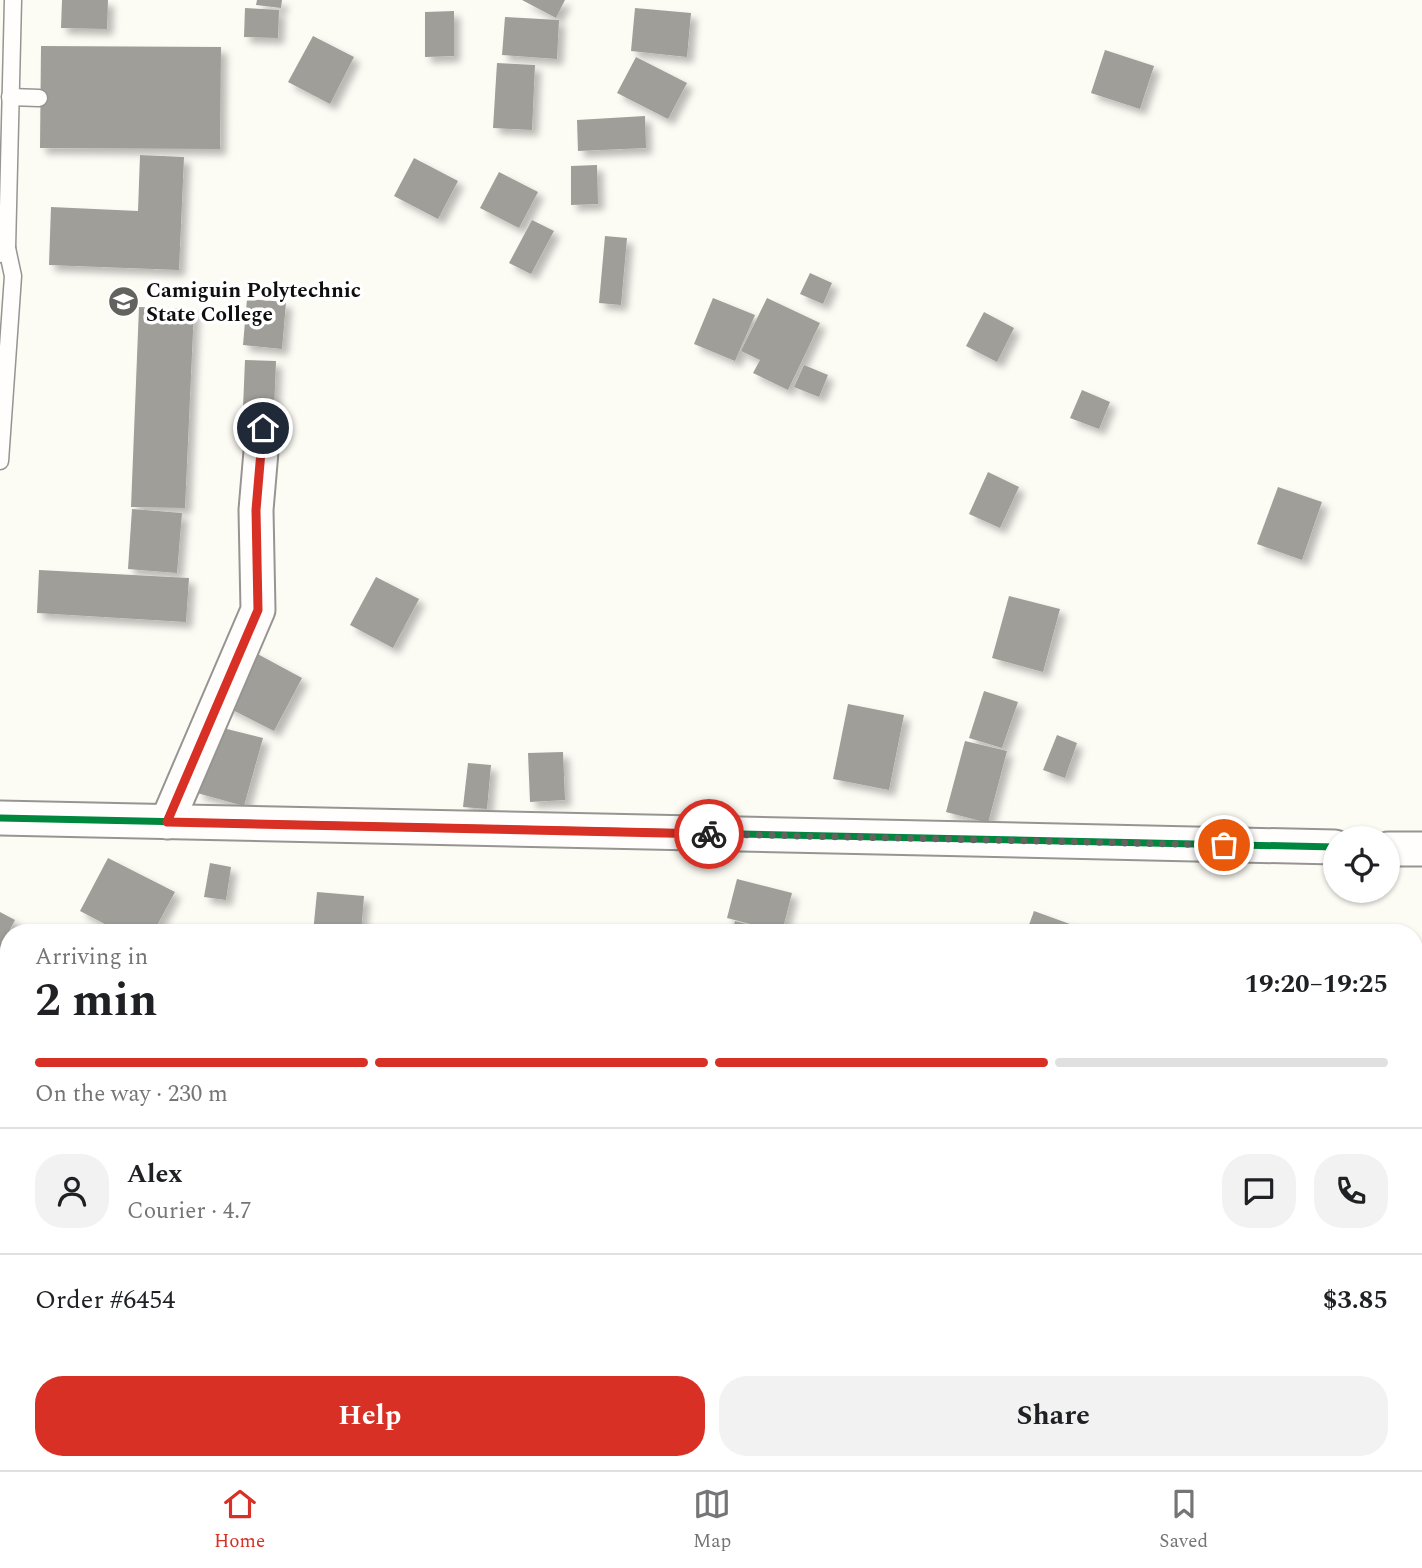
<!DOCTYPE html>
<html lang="en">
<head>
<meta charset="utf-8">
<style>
	body { margin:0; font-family:Spectral,serif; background:#f2f2f2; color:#202124; height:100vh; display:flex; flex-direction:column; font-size:26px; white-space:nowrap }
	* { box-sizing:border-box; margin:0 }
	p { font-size:23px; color:#757577 }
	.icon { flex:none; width:38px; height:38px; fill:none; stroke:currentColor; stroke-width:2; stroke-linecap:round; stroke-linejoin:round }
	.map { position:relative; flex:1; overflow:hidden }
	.details { position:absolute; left:0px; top:924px; width:1423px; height:546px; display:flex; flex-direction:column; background:#fff; border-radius:28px 28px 0 0; box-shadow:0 2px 5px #0004 }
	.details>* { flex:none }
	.fabs { position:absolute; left:1323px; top:826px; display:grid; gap:14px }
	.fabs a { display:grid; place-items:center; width:77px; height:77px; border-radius:50%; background:#fff; box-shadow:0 2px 5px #0004; font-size:35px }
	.pin { position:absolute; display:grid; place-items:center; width:60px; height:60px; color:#fff; margin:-30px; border:4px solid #fff; border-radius:50%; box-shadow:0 2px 7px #0007 }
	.courier { position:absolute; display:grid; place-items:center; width:70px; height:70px; margin:-35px; border:5px solid #d93025; border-radius:50%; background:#fff; color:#222; box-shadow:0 2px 9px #0007 }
	.summary em { font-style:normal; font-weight:700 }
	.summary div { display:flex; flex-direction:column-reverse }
	.summary { display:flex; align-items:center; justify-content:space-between; height:119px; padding:0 35px }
	h1 { font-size:46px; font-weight:700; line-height:52px }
	.bar { display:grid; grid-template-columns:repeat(4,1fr); gap:10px 7px; align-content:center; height:84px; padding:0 35px }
	.bar i { height:9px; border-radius:5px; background:#e0e0e0 }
	.bar .selected { background:#d93025 }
	.bar p { grid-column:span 4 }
	.line { display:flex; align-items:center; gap:18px; padding:0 35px; border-top:2px solid #e0e0e0 }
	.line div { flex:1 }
	.round { display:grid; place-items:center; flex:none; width:74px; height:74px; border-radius:28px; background:#f2f2f2 }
	.primary-button { display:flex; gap:14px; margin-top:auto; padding:14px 35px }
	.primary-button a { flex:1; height:80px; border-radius:28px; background:#d93025; color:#fff; font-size:28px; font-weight:700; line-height:80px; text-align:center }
	.primary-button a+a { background:#f2f2f2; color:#202124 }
	.dock { display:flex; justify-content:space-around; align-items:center; height:98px; border-top:2px solid #e0e0e0; background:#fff; font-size:19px; color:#757577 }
	.dock a { display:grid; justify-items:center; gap:4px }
	.dock .selected { color:#d93025 }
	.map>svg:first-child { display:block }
	.building { fill:#a09e99; filter:url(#shadow) }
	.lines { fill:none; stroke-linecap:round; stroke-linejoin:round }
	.lane-casing { stroke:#969592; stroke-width:19 }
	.street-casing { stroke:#969592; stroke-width:37 }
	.lane { stroke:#fffefd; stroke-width:16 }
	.street { stroke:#fffefd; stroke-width:33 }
	.cycleway-casing { stroke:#fff; stroke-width:11 }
	.cycleway { stroke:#00873e; stroke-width:7 }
	.done { stroke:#62625f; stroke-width:7; stroke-dasharray:0 12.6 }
	.route { stroke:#d93025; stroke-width:9 }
	.labels { text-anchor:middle; stroke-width:7; stroke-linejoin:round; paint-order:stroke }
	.poi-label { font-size:21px; font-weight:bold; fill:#0f0f0f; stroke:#fff; text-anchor:start }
</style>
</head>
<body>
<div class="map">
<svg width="1422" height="1470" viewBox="0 0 1422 1470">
	<defs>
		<filter id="shadow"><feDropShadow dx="6" dy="6" stdDeviation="3.5" flood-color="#0004"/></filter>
	</defs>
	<rect width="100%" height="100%" fill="#fcfbf4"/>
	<!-- building -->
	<g class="building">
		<polygon points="62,0 108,0 107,29 61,28"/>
		<polygon points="257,0 282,0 281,8 256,5"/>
		<polygon points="522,0 565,0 556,18"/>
		<polygon points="245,8 279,10 278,38 244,37"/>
		<polygon points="635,8 691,13 687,57 631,51"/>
		<polygon points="454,11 454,56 425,57 425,12"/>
		<polygon points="505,17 559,20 557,59 502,55"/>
		<polygon points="313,36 354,57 330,104 288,82"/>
		<polygon points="41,46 221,47 220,149 40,148"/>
		<polygon points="1105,50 1154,66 1140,109 1091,93"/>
		<polygon points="636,57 687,83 668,119 617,93"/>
		<polygon points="497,63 535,65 532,130 493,128"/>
		<polygon points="645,116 646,148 578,151 577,120"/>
		<polygon points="140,155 184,157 179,270 49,265 51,207 138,211"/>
		<polygon points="414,158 458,181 438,219 394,196"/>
		<polygon points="597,165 598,204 571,205 571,166"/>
		<polygon points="499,172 538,192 519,228 480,208"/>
		<polygon points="532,220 554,231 531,274 509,263"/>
		<polygon points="605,236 627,238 621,305 599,303"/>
		<polygon points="810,273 832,283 823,304 800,294"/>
		<polygon points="713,298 755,315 735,361 694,344"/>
		<polygon points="767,298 820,323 788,390 753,373 760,360 741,351"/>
		<polygon points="247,299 286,302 282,349 243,345"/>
		<polygon points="139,307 194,309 185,508 131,507"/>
		<polygon points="984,312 1014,328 997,362 966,346"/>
		<polygon points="245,360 276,361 274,410 243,408"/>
		<polygon points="804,365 828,375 819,397 794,387"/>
		<polygon points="1082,390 1110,402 1099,429 1070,418"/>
		<polygon points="988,472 1019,487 1000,528 969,514"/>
		<polygon points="1278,487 1322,502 1302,560 1257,544"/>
		<polygon points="132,509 182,513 177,573 128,569"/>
		<polygon points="39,570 189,578 186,622 37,613"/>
		<polygon points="376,577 419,599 393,648 350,625"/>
		<polygon points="1009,596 1060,609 1043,672 992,658"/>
		<polygon points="252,651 302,678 274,731 223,705"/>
		<polygon points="984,691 1018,702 1002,748 969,738"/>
		<polygon points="848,704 904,715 889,790 833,779"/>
		<polygon points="215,726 263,738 244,806 197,793"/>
		<polygon points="1057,735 1077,743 1065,778 1043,770"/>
		<polygon points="965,741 1007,751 988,823 946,812"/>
		<polygon points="563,752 565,800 530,802 528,753"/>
		<polygon points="468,763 491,765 487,809 463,807"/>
		<polygon points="108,858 175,892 153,933 122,933 80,911"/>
		<polygon points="210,863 231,867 226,900 204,897"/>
		<polygon points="737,879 792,893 782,932 727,918"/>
		<polygon points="317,892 364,896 361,933 313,933"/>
		<polygon points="1034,911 1078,927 1076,933 1026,933"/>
		<polygon points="0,912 15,920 0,949"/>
		<polygon points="735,921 774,932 774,933 715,933 716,927 732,931"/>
		<polygon points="85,1461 100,1461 102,1462 98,1470 80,1470"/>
		<polygon points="122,1461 148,1461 143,1470 117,1470"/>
		<polygon points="902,1461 946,1461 959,1470 896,1470"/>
	</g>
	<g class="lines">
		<defs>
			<g id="lane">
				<polyline points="10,97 39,98"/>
				<polyline points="0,254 7,248 13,0"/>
				<polyline points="0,461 13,276 7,248"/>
			</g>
			<g id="street">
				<polyline points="0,818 1335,847"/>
				<polyline points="167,822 258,610 256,510 263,428"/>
				<polyline points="1388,849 1422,849"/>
				<polyline points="1414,985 1422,967"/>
				<polyline points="1414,1292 1422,1303"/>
			</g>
		</defs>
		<!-- lane casing -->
		<use href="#lane" class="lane-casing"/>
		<!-- street casing -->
		<use href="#street" class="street-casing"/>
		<!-- lane -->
		<use href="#lane" class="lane"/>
		<!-- street -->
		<use href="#street" class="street"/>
		<defs>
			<g id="cycleway">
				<polyline points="0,818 1335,847"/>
				<polyline points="167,822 258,610 256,510 263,428"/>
			</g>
		</defs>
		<!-- cycleway casing -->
		<use href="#cycleway" class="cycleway-casing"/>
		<!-- cycleway -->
		<use href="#cycleway" class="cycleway"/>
	</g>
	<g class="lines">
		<!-- done -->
		<polyline class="done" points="709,834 1224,845"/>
		<!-- route -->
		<polyline class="route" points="263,428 256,510 258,610 167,822 709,834"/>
	</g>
	<!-- icons -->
	<defs>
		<symbol id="university-disc" viewBox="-11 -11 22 22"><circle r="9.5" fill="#62625f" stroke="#fff"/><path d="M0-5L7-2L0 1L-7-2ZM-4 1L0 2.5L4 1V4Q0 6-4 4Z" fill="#fff"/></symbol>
	</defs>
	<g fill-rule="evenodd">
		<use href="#university-disc" x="106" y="284" width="35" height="35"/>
	</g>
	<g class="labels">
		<!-- poi labels -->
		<g class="poi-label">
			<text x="146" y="297">Camiguin Polytechnic<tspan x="146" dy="24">State College</tspan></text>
		</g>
	</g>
</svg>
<div class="fabs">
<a><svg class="icon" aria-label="locate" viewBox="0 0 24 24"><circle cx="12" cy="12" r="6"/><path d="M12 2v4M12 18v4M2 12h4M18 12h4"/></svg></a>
</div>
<div class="pin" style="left:1224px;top:845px;background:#ea580c"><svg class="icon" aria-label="bag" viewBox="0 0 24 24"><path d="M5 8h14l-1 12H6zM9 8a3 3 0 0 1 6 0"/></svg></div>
<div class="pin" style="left:263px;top:428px;background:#1f2937"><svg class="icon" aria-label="home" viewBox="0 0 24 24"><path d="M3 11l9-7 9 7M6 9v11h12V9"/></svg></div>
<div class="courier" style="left:709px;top:834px"><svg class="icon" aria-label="bike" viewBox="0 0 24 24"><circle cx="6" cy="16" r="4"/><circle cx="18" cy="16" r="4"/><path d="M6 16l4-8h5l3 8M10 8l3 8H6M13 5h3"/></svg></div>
<section class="details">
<div class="summary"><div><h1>2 min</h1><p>Arriving in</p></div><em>19:20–19:25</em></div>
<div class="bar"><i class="selected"></i><i class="selected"></i><i class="selected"></i><i></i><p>On the way · 230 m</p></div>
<div class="line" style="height:126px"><a class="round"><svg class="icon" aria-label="person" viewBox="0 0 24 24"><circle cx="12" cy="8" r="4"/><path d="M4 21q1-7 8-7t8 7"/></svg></a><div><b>Alex</b><p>Courier · 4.7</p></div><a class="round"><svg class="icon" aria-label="chat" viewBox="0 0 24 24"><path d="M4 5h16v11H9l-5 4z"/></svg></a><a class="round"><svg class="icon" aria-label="phone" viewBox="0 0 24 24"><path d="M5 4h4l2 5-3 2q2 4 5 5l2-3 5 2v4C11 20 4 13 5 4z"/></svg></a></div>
<div class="line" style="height:91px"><div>Order #6454</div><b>$3.85</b></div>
<div class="primary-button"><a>Help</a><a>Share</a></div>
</section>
</div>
<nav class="dock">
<a class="selected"><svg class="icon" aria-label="home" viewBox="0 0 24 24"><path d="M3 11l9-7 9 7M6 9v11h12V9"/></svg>Home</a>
<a><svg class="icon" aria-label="map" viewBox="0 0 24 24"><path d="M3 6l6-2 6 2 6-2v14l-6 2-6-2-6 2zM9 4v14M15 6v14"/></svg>Map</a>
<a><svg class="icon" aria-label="saved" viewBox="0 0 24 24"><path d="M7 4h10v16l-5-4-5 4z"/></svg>Saved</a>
</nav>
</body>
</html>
